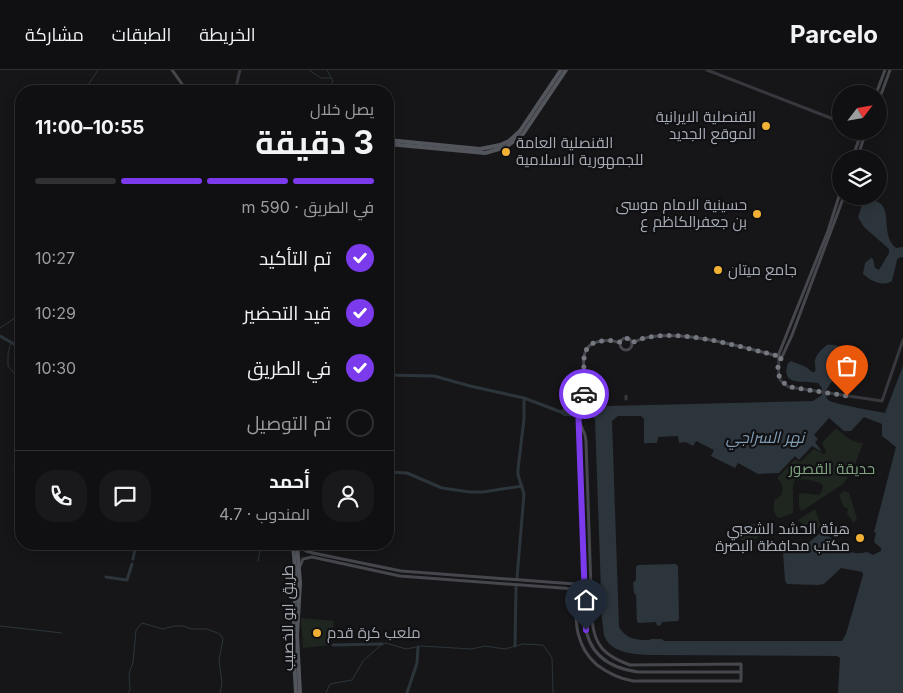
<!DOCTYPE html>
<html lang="ar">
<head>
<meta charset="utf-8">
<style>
	body { margin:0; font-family:Inter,Cairo,sans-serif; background:#19191b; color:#f1f3f6; direction:rtl; height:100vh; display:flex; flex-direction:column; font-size:19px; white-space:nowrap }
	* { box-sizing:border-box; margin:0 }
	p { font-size:16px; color:#9c9d9f }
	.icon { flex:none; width:28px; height:28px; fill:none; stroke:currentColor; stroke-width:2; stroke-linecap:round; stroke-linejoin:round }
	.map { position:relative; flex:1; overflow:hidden; direction:ltr }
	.details { position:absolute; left:15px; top:15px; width:379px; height:465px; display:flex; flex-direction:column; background:#101012; border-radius:20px; box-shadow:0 2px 12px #0003,0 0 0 1px #303032; direction:rtl }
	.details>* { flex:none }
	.needle { width:32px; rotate:59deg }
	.controls { position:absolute; left:832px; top:15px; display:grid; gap:10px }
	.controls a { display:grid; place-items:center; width:55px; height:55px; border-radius:50%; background:#101012; box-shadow:0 2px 12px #0003,0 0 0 1px #303032; font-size:25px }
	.pin { position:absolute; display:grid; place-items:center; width:42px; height:42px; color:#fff; margin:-51px -21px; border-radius:50% 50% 50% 0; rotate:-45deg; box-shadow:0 0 5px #0007 }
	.pin .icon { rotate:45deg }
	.courier { position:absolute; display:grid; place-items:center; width:50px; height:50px; margin:-25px; border:4px solid #7c3aed; border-radius:50%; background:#fff; color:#222; box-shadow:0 1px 6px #0007 }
	.head em { font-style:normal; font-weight:700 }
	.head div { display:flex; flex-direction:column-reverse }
	.head { display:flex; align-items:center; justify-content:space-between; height:85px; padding:0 20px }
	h1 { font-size:32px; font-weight:700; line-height:38px }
	.bar { display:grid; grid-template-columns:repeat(4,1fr); gap:8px 5px; align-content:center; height:60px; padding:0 20px }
	.bar i { height:6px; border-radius:4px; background:#303032 }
	.bar .on { background:#7c3aed }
	.bar p { grid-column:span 4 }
	.line { display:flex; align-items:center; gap:12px; padding:0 20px; border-top:1px solid #303032 }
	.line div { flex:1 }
	.round { display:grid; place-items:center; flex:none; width:52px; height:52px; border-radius:20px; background:#19191b }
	ol { padding:0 20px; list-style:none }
	li { display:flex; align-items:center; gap:15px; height:55px }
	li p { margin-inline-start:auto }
	li .icon { padding:5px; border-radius:50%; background:#7c3aed; color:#fff; stroke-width:4 }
	li:last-child { color:#9c9d9f }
	li i { width:28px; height:28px; border:2px solid #303032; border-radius:50% }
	header { display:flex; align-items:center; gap:30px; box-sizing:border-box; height:70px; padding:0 25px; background:#101012; border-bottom:1px solid #303032 }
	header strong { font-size:24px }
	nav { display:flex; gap:28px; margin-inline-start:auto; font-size:18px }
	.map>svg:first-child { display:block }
	.green { fill:#1e261f }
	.water { fill:#2c353c; fill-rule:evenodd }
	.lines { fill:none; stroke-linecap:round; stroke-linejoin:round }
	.stream { stroke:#2c353c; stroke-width:1 }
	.canal { stroke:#2c353c; stroke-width:3 }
	.tertiary { stroke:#37383d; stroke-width:3 }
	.secondary { stroke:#45474d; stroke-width:3 }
	.primary { stroke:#53555c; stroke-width:4 }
	.done { stroke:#757880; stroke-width:5; stroke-dasharray:0 9 }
	.route { stroke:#7c3aed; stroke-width:6 }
	.poi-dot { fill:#f2b134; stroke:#111113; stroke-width:2 }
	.labels { text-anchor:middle; stroke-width:4.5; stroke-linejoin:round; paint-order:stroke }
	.poi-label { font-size:15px; fill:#a8adb8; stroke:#111113; text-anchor:end }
	.park-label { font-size:15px; fill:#7fa381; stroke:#111113 }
	.street-label { font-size:15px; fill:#a8adb8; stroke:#111113 }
	.water-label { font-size:16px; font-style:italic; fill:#7f9bb3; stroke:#111113 }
</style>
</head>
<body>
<header>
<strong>Parcelo</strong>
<nav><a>الخريطة</a><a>الطبقات</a><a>مشاركة</a></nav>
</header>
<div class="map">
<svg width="903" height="623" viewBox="0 0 903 623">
	<rect width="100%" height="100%" fill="#161618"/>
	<!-- green -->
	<g class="green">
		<path d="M836,358C845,366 851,372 863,373L853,399L843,414L802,441L799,437V425L801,423L819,425C822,422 824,418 822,414C813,410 805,408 795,410L793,415V443L780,448L777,447L774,442V430C785,426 785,416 777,408L795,389L800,392L814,379L824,384L826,381L822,373Z"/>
		<polygon points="844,421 849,423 857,448 854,453 847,444 848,439 844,437 839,425"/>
		<polygon points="815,439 821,456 813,464 810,461 812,456 809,454 805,456 798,450"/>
		<path d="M746,454H772C764,466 755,471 741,470L739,468V459Z"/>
		<polygon points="301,548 334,551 331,575 303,578"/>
	</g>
	<!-- water -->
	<g class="water">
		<path d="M869,130C897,131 878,163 896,178L903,177V187L898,188L897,190L892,211C882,217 871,211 863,204L865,193L871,188L873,189L875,198L879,200L889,183V179L864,157L858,147L862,135Z"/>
		<path d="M827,275C851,273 845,292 836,306C834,310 829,314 827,319C825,322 826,327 828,330C833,334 875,341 885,343L903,296V623H838L840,588L837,586L648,585C633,584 610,583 604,565C603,560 603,554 602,549L595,349L593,347L564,346L559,342L565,337L813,331L822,325V318L818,313C803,310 780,317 788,293L791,291L806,297L812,302H815C816,299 815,296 815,293C814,286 822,279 827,275ZM618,346H641L644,349V373H657L658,367L678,366L679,373L686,372L693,376L696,371L714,380L711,386L735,398L738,393L758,404L779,403L795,386L799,390L812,376L822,382L815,372L818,369L814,365L829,348L844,361H851L864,347L882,354V366L896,377L874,462L876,463L874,472L881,478V481L873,485L867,482C847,487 838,475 825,462L822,461L804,477L787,478L783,481L785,511L787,514L817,515L824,514L841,498L862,502L863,505L846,564L842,571H664L662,569H651L649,570C636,570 626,569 619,557L612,351Z"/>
		<polygon points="676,494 678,496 679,549 678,551 662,552 661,555 657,556 656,552 639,553 637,552 636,525 634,523 633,513 636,510 636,497 638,495"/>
	</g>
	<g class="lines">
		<!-- stream -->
		<g class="stream">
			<polyline points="309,0 321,8 331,8"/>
			<polyline points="327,0 333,11 328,21"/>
			<polyline points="84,21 98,0"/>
			<polyline points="21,179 19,180 21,187"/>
			<polyline points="0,258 21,244"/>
			<polyline points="11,272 8,284 8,296 16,306 17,317 15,351 17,388 14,401"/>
			<polyline points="258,491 261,474"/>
			<polyline points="0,556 62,563"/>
			<polyline points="128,623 130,620 129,604 133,592 136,560 142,553 163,559 174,556 183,556 192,559 207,559 220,564 223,569 219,590 222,613 220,623"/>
			<polyline points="326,623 330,614 352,610 363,591 382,574 386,573 406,579 421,576 471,579 485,576 505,579 523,574 543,575 552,588 553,623"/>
		</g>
		<!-- canal -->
		<g class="canal">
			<polyline points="0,266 21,278"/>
			<polyline points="388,305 434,306 470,316 524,328 561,342"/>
			<polyline points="388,402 407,403 442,418 470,422 483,422 522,416"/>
			<polyline points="133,489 136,474"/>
			<polyline points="106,507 127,510 132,494"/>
			<polyline points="517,508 524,424 518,405 518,399 524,349 524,328"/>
			<polyline points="333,575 382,574"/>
			<polyline points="515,576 516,517"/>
			<polyline points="407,623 417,593 418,577"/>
		</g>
		<!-- tertiary -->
		<g class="tertiary">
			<polyline points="707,0 841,52"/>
			<polyline points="235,21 240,0"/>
			<path d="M778,286C781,300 773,309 789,317L882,331L903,270"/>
			<polyline points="626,326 626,329"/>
		</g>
		<!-- secondary -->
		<g class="secondary">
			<polyline points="172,0 187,21"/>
			<polyline points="876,24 885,0"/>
			<polyline points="879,30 890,0"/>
			<polyline points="852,89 862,61"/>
			<polyline points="857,89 866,61"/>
			<circle cx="626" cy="274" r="6"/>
			<path d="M620,273C613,270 604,270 597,272C576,277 586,304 585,320C584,326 580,329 578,334L585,553C588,584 609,598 638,602H741"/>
			<path d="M632,273C667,253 744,278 782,287L792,265L844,126"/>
			<polyline points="778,286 828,161 841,120"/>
			<path d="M299,474L306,481L313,483L401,501L575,514C576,545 572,573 597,595C608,603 620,609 633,611H741V594L630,595C605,586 594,576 592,549L586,371L585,365L579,351"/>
			<polyline points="300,496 303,489 312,487 400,506 575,519"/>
		</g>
		<!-- primary -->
		<g class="primary">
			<polyline points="388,70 480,79 500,75 509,71 520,61 561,0"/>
			<polyline points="388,74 485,83 506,77 523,64 566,0"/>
			<polyline points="293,474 296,509 293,570 296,623"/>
			<polyline points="297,474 300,513 297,565 300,623"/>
		</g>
	</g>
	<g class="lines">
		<!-- done -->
		<path class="done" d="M584,324C588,308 575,277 597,272C604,270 612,270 620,272C623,267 629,267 632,273C667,253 744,278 782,287C774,298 778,311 790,317L847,326"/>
		<!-- route -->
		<polyline class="route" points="584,324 578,334 586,560"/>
	</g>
	<!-- markers -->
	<g class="poi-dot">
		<circle cx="766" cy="56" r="5"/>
		<circle cx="506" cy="82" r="5"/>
		<circle cx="757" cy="144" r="5"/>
		<circle cx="718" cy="200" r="5"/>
		<circle cx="860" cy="468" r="5"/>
		<circle cx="317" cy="563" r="5"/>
	</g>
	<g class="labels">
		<!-- poi labels -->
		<g class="poi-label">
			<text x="756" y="52">القنصلية الايرانية<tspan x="756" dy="17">الموقع الجديد</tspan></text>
			<text x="516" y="78" text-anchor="start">القنصلية العامة<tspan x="516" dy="17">للجمهورية الاسلامية</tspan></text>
			<text x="747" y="140">حسينية الامام موسى<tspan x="747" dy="17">بن جعفرالكاظم ع</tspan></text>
			<text x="728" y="205" text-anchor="start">جامع ميتان</text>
			<text x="850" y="464">هيئة الحشد الشعبي<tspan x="850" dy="17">مكتب محافظة البصرة</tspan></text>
			<text x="327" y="568" text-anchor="start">ملعب كرة قدم</text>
		</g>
		<!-- park labels -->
		<g class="park-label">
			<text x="832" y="404">حديقة القصور</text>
		</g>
		<!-- street labels -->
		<g class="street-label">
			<text transform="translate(288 548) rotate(-90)" y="5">طريق ابو الخصيب</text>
		</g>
		<!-- water labels -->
		<g class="water-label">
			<text x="765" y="373">نهر السراجي</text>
		</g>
	</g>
</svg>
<div class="controls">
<a><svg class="needle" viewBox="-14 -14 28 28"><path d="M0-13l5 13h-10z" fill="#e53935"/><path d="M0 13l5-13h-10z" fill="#9c9d9f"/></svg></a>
<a><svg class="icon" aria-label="layers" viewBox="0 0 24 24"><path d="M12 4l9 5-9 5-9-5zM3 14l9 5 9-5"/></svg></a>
</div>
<div class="pin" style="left:847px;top:326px;background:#ea580c"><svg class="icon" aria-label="bag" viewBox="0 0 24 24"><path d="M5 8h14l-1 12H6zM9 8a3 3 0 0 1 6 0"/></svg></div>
<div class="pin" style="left:586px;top:560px;background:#1f2937"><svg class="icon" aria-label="home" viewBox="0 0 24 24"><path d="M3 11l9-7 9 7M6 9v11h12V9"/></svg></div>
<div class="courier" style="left:584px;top:324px"><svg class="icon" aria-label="car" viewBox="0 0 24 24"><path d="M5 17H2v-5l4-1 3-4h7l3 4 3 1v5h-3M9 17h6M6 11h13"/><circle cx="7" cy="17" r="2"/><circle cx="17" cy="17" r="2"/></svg></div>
<section class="details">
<div class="head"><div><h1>3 دقيقة</h1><p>يصل خلال</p></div><em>10:55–11:00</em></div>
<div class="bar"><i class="on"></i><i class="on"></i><i class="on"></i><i></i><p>في الطريق · 590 m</p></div>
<ol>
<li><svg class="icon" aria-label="check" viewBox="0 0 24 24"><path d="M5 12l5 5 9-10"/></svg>تم التأكيد<p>10:27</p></li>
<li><svg class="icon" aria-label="check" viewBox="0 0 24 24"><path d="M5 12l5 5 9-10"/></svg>قيد التحضير<p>10:29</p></li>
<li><svg class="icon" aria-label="check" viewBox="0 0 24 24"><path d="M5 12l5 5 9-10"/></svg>في الطريق<p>10:30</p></li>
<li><i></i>تم التوصيل</li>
</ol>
<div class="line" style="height:90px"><a class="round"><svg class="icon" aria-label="person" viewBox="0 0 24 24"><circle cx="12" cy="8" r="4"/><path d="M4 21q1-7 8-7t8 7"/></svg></a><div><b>أحمد</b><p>المندوب · 4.7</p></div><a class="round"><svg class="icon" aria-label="chat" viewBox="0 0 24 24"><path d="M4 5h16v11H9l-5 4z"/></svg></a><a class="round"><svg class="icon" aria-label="phone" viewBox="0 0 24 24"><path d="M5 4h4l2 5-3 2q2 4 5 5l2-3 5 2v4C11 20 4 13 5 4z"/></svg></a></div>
</section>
</div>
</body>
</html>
